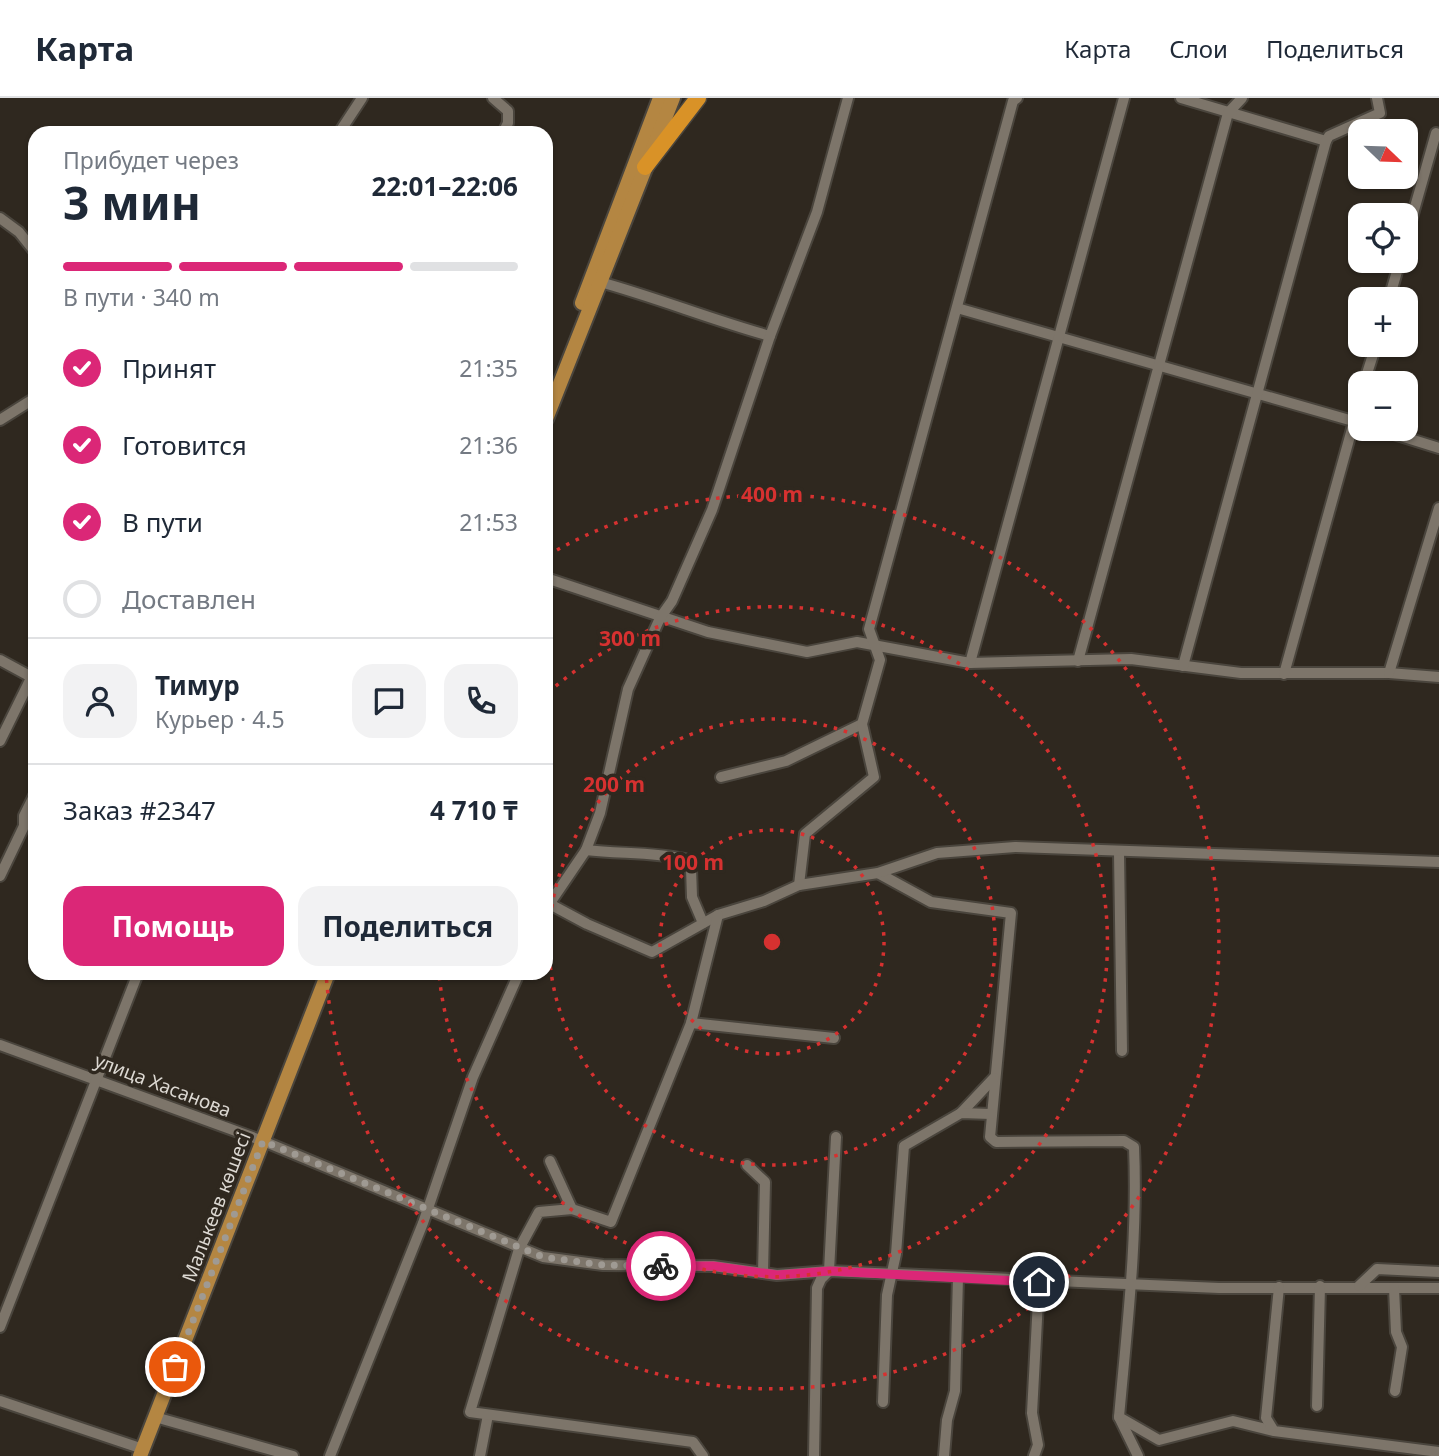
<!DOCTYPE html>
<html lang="ru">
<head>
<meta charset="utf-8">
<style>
	body { margin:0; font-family:"Noto Sans",sans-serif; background:#f2f2f3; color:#1f2937; height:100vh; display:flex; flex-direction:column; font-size:26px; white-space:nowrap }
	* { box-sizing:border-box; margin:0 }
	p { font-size:23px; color:#747a83 }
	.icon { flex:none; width:38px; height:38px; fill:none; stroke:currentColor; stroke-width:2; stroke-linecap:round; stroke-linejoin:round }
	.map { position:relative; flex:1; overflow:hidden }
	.sheet { position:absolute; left:28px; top:28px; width:525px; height:854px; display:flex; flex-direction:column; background:#fff; border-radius:21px; box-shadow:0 2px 5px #0004 }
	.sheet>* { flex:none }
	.needle { width:46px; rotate:113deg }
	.tools { position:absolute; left:1348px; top:21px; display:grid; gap:14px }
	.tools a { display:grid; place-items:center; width:70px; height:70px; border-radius:14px; background:#fff; box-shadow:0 2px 5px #0004; font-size:35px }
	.pin { position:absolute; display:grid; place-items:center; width:60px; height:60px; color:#fff; margin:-30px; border:4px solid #fff; border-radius:50%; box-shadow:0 2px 7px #0007 }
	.courier { position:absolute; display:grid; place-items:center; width:70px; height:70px; margin:-35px; border:5px solid #db2777; border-radius:50%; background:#fff; color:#222; box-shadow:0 2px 9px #0007 }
	.headline em { font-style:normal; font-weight:700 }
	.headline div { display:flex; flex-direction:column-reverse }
	.headline { display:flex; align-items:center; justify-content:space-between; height:119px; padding:0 35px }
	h1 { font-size:46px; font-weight:700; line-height:52px }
	.bar { display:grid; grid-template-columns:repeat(4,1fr); gap:10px 7px; align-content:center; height:84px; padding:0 35px }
	.bar i { height:9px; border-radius:5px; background:#e0e1e3 }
	.bar .selected { background:#db2777 }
	.bar p { grid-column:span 4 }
	.line { display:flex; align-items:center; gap:18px; padding:0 35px; border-top:2px solid #e0e1e3 }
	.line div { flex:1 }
	.round { display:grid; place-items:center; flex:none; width:74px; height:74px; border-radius:21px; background:#f2f2f3 }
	ol { padding:0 35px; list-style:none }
	li { display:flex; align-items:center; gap:21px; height:77px }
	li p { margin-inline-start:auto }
	li .icon { padding:7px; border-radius:50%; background:#db2777; color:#fff; stroke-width:4 }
	li:last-child { color:#747a83 }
	li i { width:38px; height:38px; border:4px solid #e0e1e3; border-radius:50% }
	.button { display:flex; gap:14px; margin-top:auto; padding:14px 35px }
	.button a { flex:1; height:80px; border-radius:21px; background:#db2777; color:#fff; font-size:28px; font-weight:700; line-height:80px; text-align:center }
	.button a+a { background:#f2f2f3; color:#1f2937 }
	header { display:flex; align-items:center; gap:42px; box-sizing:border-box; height:98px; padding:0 35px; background:#fff; border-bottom:2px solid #e0e1e3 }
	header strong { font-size:33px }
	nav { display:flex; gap:38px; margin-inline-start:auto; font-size:24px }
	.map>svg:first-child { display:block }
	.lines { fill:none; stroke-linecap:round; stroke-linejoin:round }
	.minor-casing { stroke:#4a453d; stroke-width:14 }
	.major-casing { stroke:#4a453d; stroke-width:18 }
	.highway-casing { stroke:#4a453d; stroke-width:19 }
	.minor { stroke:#7d756a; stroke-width:10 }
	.major { stroke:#b48642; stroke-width:14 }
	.highway { stroke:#d99227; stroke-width:16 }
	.done { stroke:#9f9a93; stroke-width:7; stroke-dasharray:0 12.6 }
	.route { stroke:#db2777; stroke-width:9 }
	.ring { fill:none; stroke:#d63130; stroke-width:3.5; stroke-dasharray:3.5 7 }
	.labels { text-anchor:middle; stroke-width:7; stroke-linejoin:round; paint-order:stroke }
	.street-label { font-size:19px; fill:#dcd8d2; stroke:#2f281f }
	.centre { fill:#d63130; stroke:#2f281f; stroke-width:3.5 }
	.ring-label { font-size:21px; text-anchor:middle; font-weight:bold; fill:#d63130; stroke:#2f281f; stroke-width:7; stroke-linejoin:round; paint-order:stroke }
</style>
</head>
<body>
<header>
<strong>Карта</strong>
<nav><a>Карта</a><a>Слои</a><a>Поделиться</a></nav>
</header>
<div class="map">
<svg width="1439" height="1358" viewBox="0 0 1439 1358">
	<rect width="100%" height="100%" fill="#2f281f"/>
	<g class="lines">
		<defs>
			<g id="minor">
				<polyline points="493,0 508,13 508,25 503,35"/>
				<polyline points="1181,0 1326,43"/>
				<polyline points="339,35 362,0"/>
				<polyline points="0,120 19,134 35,154"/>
				<polyline points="1405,144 1436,35"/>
				<path d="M600,184C658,200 712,222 770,238"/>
				<polyline points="1389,201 1400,163"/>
				<polyline points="957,210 1360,325"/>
				<polyline points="1364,285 1376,247"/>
				<polyline points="0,322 35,300"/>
				<polyline points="1378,331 1439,350"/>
				<polyline points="546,480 708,534 807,554 857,544 970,565 1131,561 1241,575 1389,575 1439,579"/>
				<polyline points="0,562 35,581"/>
				<polyline points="1078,563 1228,15 1242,0"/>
				<polyline points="970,565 1124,0"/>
				<polyline points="1183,568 1326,43 1329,38 1380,15 1377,0"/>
				<polyline points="1389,575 1439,410"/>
				<polyline points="1284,576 1360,302"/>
				<polyline points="0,643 35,572"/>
				<polyline points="721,679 786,663 862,626"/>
				<path d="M586,752C620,756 652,754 685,761L691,770L692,799L703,825"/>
				<polyline points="1119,755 1122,953"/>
				<path d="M878,775L931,804L1011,815L990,1039L996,1044L1124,1043L1134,1049C1138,1139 1127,1229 1119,1319L1159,1342L1233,1323L1274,1333"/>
				<polyline points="0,778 24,728 24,718 35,696"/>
				<polyline points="799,787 805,736 874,679 862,626 880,562 869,531 1013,3 1017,0"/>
				<polyline points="546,804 587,826 652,854 718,817 764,803 799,787 878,775 937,755 1015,749 1439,764"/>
				<polyline points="548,808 586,752 600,715 628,591 660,520 672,503 712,412 770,238 817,114 848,0"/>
				<polyline points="691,925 834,940"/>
				<polyline points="0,947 263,1043 543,1159 603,1167 713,1168 777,1177 829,1173 1219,1190 1439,1190"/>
				<polyline points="961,1015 994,980"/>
				<polyline points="550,1063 572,1111"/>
				<polyline points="747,1067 765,1084 763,1175"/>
				<polyline points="1359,1188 1377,1171 1439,1174"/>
				<polyline points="1279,1189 1266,1320 1274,1333 1439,1354"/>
				<polyline points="1394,1190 1396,1234 1402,1249 1395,1293"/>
				<polyline points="0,1229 138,875"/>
				<polyline points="0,1303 143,1351"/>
				<polyline points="883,1304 887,1197 896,1156 904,1048 961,1015 991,1016"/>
				<polyline points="1317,1308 1320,1188"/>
				<polyline points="155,1319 293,1358"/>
				<polyline points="1119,1319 1138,1358"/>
				<polyline points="330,1358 423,1125 473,979 519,875"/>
				<polyline points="480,1358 488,1317"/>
				<polyline points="703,1358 693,1344 470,1314 519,1151 539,1114 572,1111 611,1124 691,925 718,817"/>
				<polyline points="814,1358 817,1190 821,1181 829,1173 836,1039"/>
				<polyline points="944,1358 947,1322 955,1293 958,1179"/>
				<polyline points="1034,1358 1038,1347 1032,1315 1039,1184"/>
			</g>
			<g id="major">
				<polyline points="582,205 660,0"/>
				<polyline points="546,321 673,0"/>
				<polyline points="140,1358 328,875"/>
			</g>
			<polyline id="highway" points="645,69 698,0"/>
		</defs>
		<!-- minor casing -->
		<use href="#minor" class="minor-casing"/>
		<!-- major casing -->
		<use href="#major" class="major-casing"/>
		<!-- highway casing -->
		<use href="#highway" class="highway-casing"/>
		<!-- minor -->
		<use href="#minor" class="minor"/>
		<!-- major -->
		<use href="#major" class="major"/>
		<!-- highway -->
		<use href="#highway" class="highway"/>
	</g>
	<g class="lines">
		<!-- done -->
		<polyline class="done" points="175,1269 263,1043 543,1159 603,1167 661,1168"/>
		<!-- route -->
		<polyline class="route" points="661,1168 713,1168 777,1177 830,1173 1039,1184"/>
	</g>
	<!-- distance rings -->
	<g class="ring">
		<circle cx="772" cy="844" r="112"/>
		<circle cx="772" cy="844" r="223"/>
		<path d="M548 595A335 335 0 1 1 439 876"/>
		<path d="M548 457A447 447 0 1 1 326 875"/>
	</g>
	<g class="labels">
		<!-- street labels -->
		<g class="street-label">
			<text transform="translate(163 987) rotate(21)" y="7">улица Хасанова</text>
			<text transform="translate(216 1109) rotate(-69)" y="7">Малькеев көшесі</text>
		</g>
	</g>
	<circle cx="772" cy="844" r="10" class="centre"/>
	<g class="ring-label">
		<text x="772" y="404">400 m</text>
		<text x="630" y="548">300 m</text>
		<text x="614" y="694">200 m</text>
		<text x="693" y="772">100 m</text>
	</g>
</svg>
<div class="tools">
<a><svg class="needle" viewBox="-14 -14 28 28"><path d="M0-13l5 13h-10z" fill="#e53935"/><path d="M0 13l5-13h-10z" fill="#747a83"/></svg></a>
<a><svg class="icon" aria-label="locate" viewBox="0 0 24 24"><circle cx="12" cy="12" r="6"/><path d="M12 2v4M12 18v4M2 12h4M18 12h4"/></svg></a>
<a>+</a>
<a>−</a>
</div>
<div class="pin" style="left:175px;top:1269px;background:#ea580c"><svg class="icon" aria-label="bag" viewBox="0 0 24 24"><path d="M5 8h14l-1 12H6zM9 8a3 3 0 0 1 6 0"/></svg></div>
<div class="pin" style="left:1039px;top:1184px;background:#1f2937"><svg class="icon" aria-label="home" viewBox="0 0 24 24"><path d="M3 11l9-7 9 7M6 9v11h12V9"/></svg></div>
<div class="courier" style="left:661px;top:1168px"><svg class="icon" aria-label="bike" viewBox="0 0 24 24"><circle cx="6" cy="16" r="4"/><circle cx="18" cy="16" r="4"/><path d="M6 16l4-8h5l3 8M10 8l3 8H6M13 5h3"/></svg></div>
<section class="sheet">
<div class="headline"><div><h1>3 мин</h1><p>Прибудет через</p></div><em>22:01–22:06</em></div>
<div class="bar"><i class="selected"></i><i class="selected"></i><i class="selected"></i><i></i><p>В пути · 340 m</p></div>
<ol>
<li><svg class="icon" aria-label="check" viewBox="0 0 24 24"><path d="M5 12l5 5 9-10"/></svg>Принят<p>21:35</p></li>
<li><svg class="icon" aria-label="check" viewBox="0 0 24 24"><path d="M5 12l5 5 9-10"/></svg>Готовится<p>21:36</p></li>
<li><svg class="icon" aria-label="check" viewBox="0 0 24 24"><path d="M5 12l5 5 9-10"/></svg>В пути<p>21:53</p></li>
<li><i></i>Доставлен</li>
</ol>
<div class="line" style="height:126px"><a class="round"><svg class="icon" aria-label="person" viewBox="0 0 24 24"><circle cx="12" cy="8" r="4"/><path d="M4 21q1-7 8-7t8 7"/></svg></a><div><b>Тимур</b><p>Курьер · 4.5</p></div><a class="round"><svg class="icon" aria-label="chat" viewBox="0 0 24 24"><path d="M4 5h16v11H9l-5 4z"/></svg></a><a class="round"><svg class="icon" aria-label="phone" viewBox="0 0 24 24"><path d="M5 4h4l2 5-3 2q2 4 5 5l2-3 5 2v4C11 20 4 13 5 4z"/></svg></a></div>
<div class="line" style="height:91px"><div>Заказ #2347</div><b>4 710 ₸</b></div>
<div class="button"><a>Помощь</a><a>Поделиться</a></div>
</section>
</div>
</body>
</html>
